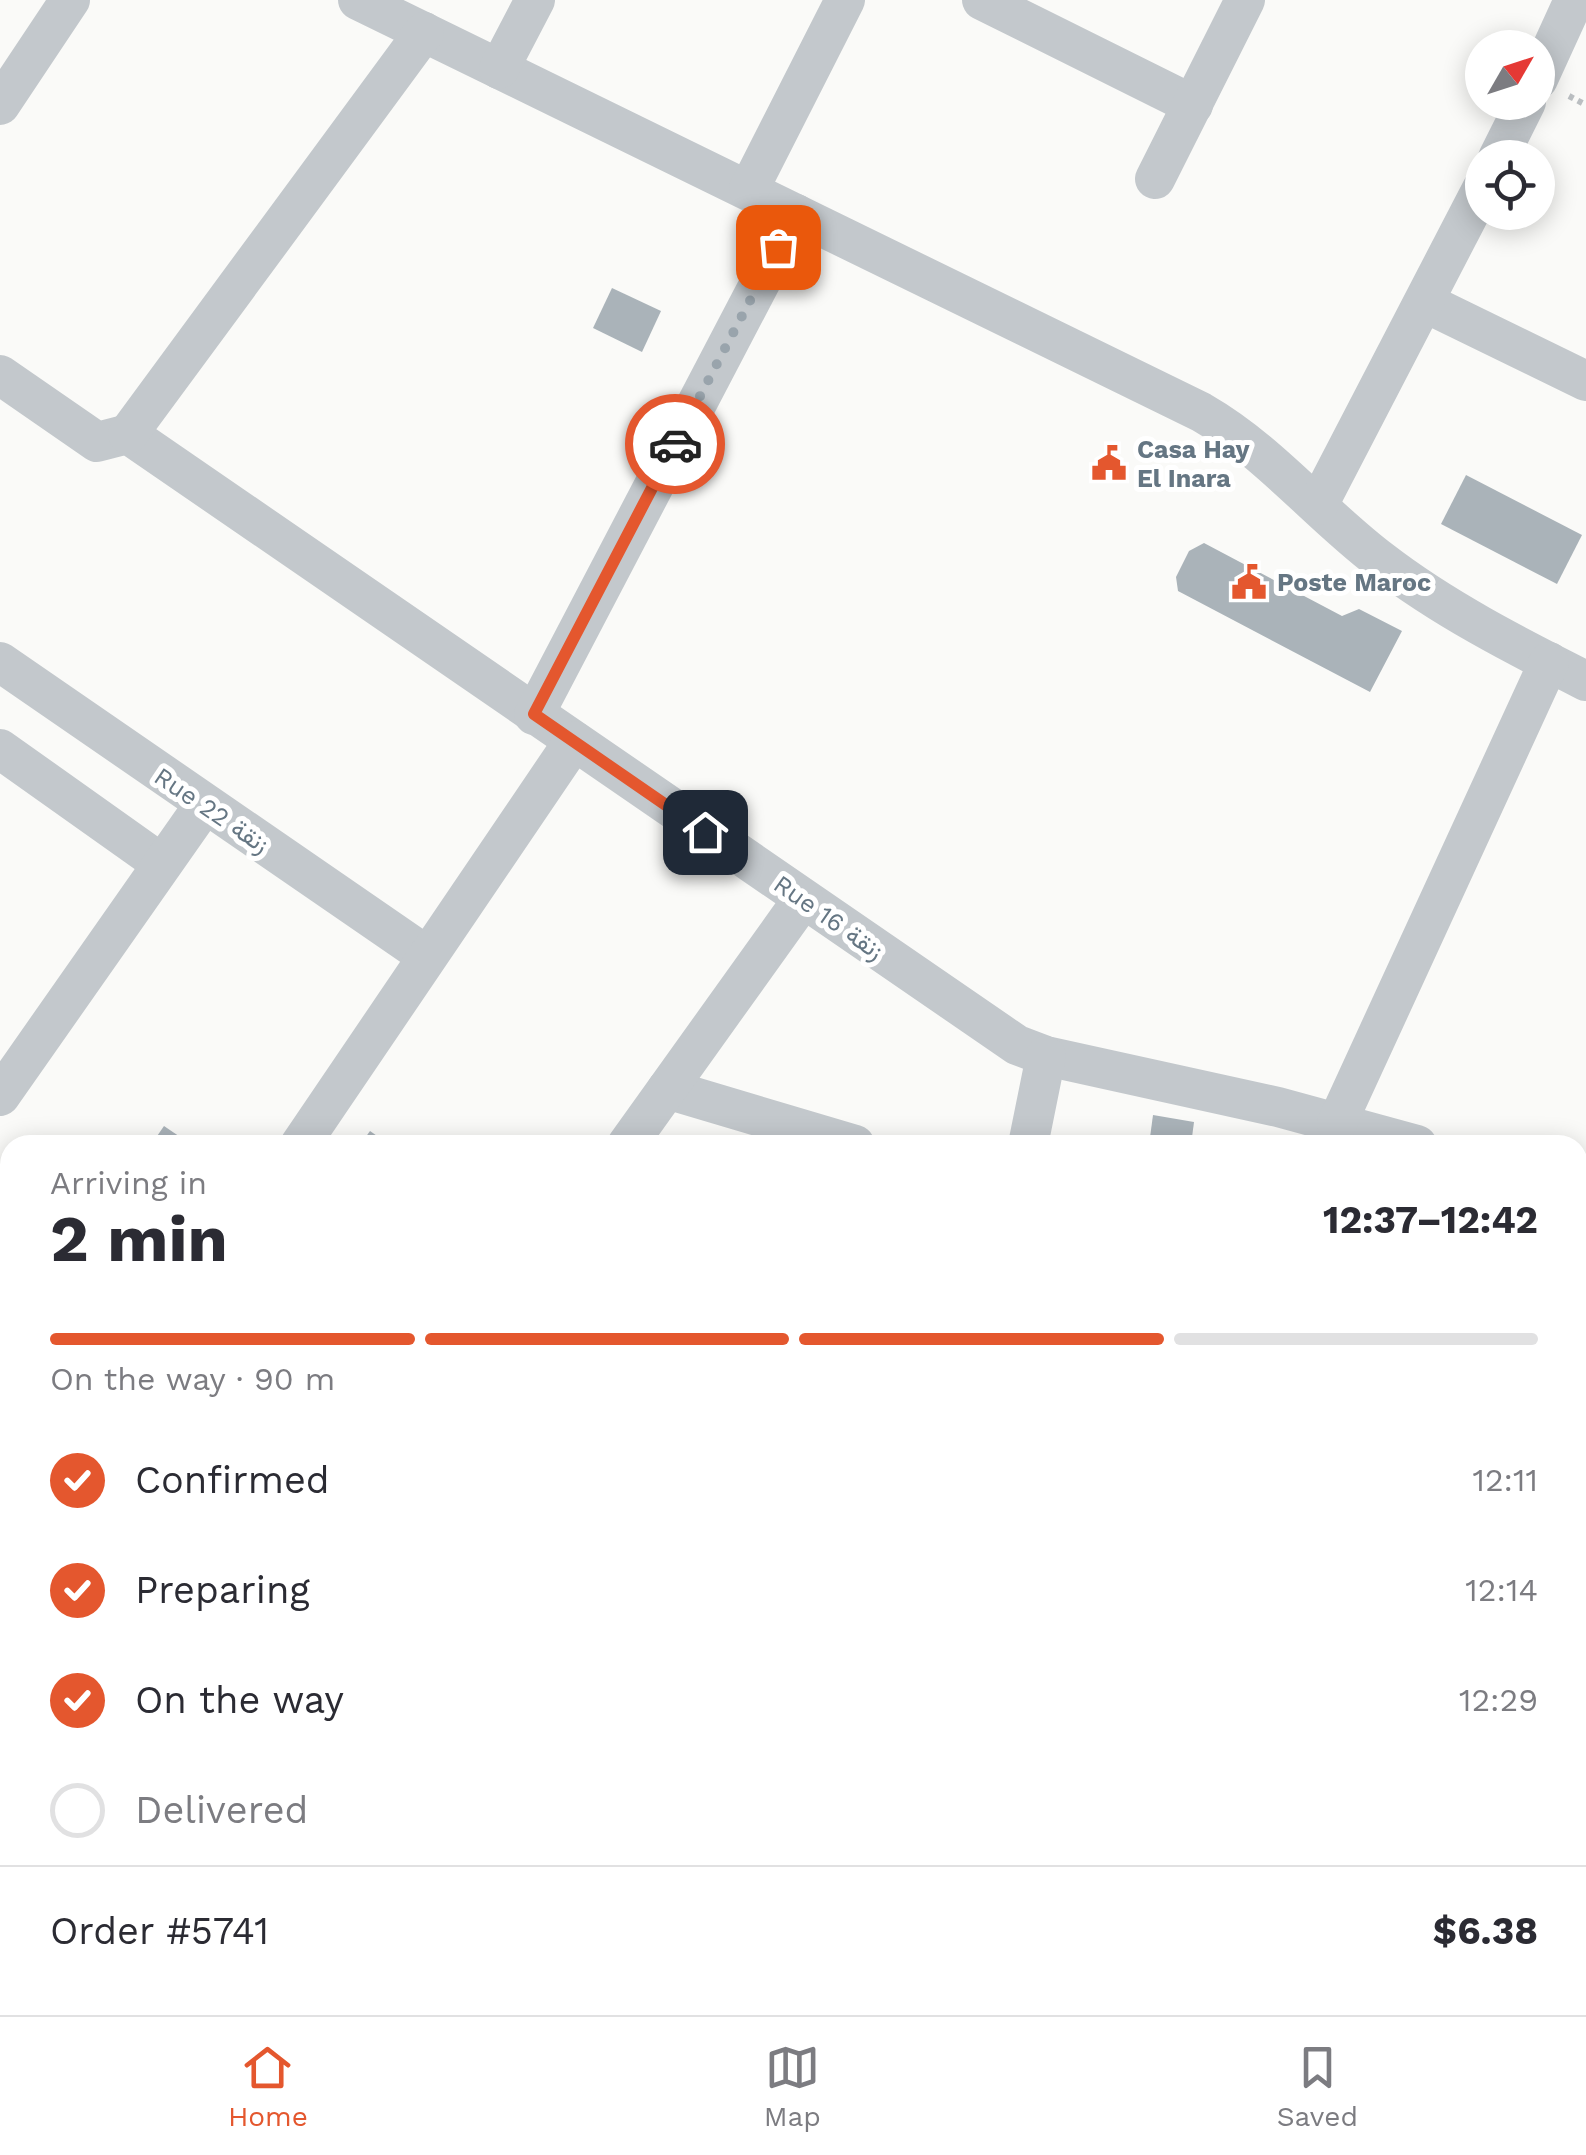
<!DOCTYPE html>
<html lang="en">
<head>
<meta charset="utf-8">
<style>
	body { margin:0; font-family:"Work Sans",Vazirmatn,sans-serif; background:#f7f7f7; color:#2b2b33; height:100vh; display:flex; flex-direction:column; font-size:38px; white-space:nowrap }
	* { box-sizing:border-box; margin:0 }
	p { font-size:32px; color:#7c7c81 }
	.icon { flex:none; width:55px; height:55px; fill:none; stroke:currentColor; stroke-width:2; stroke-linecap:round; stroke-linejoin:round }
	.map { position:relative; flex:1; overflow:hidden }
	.drawer { position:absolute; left:0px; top:1135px; width:1588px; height:880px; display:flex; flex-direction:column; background:#fff; border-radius:30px 30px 0 0; box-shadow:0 5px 25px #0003 }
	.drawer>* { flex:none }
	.needle { width:65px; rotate:51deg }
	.controls { position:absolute; left:1465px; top:30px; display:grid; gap:20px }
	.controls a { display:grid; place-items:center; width:90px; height:90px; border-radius:50%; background:#fff; box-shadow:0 5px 25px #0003; font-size:50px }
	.pin { position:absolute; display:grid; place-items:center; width:85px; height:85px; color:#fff; margin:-42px; border-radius:20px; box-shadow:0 5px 15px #0006 }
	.courier { position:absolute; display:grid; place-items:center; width:100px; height:100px; margin:-50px; border:8px solid #e4572e; border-radius:50%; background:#fff; color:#222; box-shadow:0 2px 12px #0007 }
	.overview em { font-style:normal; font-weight:700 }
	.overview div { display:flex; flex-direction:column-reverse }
	.overview { display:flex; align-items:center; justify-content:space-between; height:170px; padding:0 50px }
	h1 { font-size:65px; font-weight:700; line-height:75px }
	.bar { display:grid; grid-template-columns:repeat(4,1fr); gap:15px 10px; align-content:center; height:120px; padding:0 50px }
	.bar i { height:12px; border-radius:8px; background:#e1e1e2 }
	.bar .on { background:#e4572e }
	.bar p { grid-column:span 4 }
	.line { display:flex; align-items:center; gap:25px; padding:0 50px; border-top:2px solid #e1e1e2 }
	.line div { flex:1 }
	ol { padding:0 50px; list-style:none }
	li { display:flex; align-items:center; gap:30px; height:110px }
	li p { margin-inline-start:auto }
	li .icon { padding:10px; border-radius:50%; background:#e4572e; color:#fff; stroke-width:4 }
	li:last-child { color:#7c7c81 }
	li i { width:55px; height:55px; border:5px solid #e1e1e2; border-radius:50% }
	.menu { display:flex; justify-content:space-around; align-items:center; height:140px; border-top:2px solid #e1e1e2; background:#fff; font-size:28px; color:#7c7c81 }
	.menu a { display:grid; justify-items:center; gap:5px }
	.menu .on { color:#e4572e }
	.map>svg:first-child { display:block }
	.building { fill:#aab3b9 }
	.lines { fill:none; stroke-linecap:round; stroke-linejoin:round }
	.path { stroke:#bbbfc2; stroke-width:6; stroke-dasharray:5 5; stroke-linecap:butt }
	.street { stroke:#c3c8cc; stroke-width:40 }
	.done { stroke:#99a4ac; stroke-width:10; stroke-dasharray:0 18 }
	.route { stroke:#e4572e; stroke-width:12 }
	.labels { text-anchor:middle; stroke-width:10; stroke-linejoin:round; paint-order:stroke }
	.poi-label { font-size:25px; font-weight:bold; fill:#657683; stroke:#fff; text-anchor:start }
	.street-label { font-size:25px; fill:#657683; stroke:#fff }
</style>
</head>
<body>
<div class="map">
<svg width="1586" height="2015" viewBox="0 0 1586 2015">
	<rect width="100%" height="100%" fill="#fafaf8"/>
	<!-- building -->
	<g class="building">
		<polygon points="612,288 661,311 642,352 593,328"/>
		<polygon points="1466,475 1582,535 1557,584 1441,524"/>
		<polygon points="1204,543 1342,616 1359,609 1402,631 1370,692 1178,591 1176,577 1189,551"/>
		<polygon points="1153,1115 1194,1122 1191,1145 1149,1145"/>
		<polygon points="164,1126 192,1145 151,1145"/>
		<polygon points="370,1131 390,1145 360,1145"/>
	</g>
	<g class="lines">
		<!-- path -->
		<polyline class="path" points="1569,96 1586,105"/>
		<!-- street -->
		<g class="street">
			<path d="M358,0L1201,412C1269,451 1318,513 1380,560C1442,608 1516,646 1586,681"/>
			<polyline points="982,0 1193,105"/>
			<polyline points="499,69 535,0"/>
			<polyline points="1538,79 1574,0"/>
			<polyline points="0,105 70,0"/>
			<polyline points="1498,158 1526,102"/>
			<polyline points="1155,179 1245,0"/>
			<polyline points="749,189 845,0"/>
			<polyline points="1426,303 1586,381"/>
			<polyline points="0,375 97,442 128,434 1017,1045 1046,1056 1278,1107 1417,1145"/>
			<polyline points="128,434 424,32"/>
			<polyline points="1318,505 1482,189"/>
			<polyline points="0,662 427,956"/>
			<polyline points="534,715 796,214"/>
			<polyline points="0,749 162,864"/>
			<polyline points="667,1089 855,1145"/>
			<polyline points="0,1096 204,805"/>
			<polyline points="1337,1123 1549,662"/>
			<polyline points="300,1145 574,741"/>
			<polyline points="627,1145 803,899"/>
			<polyline points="1028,1145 1046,1056"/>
			<polyline points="1578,1189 1586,1191"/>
			<polyline points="0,1198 10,1204"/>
			<polyline points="0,1414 10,1400"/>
			<polyline points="1578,1469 1586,1474"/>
			<polyline points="1578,1565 1586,1563"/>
			<polyline points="0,1754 10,1740"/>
			<polyline points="1578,1800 1586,1802"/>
			<polyline points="385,2015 388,2005"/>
			<polyline points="656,2015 658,2005"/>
			<polyline points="915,2015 918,2005"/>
			<polyline points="1168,2015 1171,2005"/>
			<polyline points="1435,2015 1438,2005"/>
		</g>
	</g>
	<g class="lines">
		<!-- done -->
		<polyline class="done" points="675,444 778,247"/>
		<!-- route -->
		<polyline class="route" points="675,444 534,714 705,832"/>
	</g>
	<!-- icons -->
	<defs>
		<symbol id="civic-bare" viewBox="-9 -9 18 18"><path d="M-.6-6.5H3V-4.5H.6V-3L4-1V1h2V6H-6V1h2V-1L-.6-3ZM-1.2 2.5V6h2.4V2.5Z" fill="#e4572e" stroke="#fff" stroke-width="2.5" paint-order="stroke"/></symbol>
	</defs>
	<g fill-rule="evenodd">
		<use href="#civic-bare" x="1084" y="438" width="50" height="50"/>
		<use href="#civic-bare" x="1224" y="557" width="50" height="50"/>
	</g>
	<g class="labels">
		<!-- poi labels -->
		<g class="poi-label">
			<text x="1137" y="458">Casa Hay<tspan x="1137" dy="29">El Inara</tspan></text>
			<text x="1277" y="591">Poste Maroc</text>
		</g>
		<!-- street labels -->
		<g class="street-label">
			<text transform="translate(212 810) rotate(34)" y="9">Rue 22 زنقة</text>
			<text transform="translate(829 917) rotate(35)" y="9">Rue 16 زنقة</text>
		</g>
	</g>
</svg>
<div class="controls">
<a><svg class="needle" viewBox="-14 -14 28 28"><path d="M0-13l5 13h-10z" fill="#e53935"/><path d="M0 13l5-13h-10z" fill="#7c7c81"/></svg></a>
<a><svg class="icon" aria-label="locate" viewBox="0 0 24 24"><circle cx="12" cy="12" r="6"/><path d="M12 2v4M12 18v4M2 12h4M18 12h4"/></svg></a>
</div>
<div class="pin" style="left:778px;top:247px;background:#ea580c"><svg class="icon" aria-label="bag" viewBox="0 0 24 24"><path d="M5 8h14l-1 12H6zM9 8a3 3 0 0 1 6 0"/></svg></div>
<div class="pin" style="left:705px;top:832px;background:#1f2937"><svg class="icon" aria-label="home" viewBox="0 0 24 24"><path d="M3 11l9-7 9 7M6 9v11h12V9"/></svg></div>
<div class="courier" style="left:675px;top:444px"><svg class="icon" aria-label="car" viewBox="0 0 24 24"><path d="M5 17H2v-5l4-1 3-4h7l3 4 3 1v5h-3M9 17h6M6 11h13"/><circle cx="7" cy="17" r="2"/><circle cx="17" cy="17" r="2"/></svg></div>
<section class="drawer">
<div class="overview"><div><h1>2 min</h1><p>Arriving in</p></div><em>12:37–12:42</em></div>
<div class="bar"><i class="on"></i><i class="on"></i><i class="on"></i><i></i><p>On the way · 90 m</p></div>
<ol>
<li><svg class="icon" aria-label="check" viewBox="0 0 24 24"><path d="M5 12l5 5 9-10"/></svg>Confirmed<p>12:11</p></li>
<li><svg class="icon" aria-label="check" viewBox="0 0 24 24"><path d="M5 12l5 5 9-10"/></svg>Preparing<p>12:14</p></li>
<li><svg class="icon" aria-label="check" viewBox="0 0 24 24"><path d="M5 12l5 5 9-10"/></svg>On the way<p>12:29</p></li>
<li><i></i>Delivered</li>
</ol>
<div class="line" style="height:130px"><div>Order #5741</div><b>$6.38</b></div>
</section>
</div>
<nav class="menu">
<a class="on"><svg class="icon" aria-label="home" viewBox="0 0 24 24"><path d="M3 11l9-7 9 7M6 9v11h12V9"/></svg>Home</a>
<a><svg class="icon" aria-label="map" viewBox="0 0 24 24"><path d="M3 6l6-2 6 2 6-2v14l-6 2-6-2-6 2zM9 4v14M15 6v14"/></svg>Map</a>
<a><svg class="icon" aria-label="saved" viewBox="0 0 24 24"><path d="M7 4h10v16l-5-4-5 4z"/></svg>Saved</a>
</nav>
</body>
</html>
